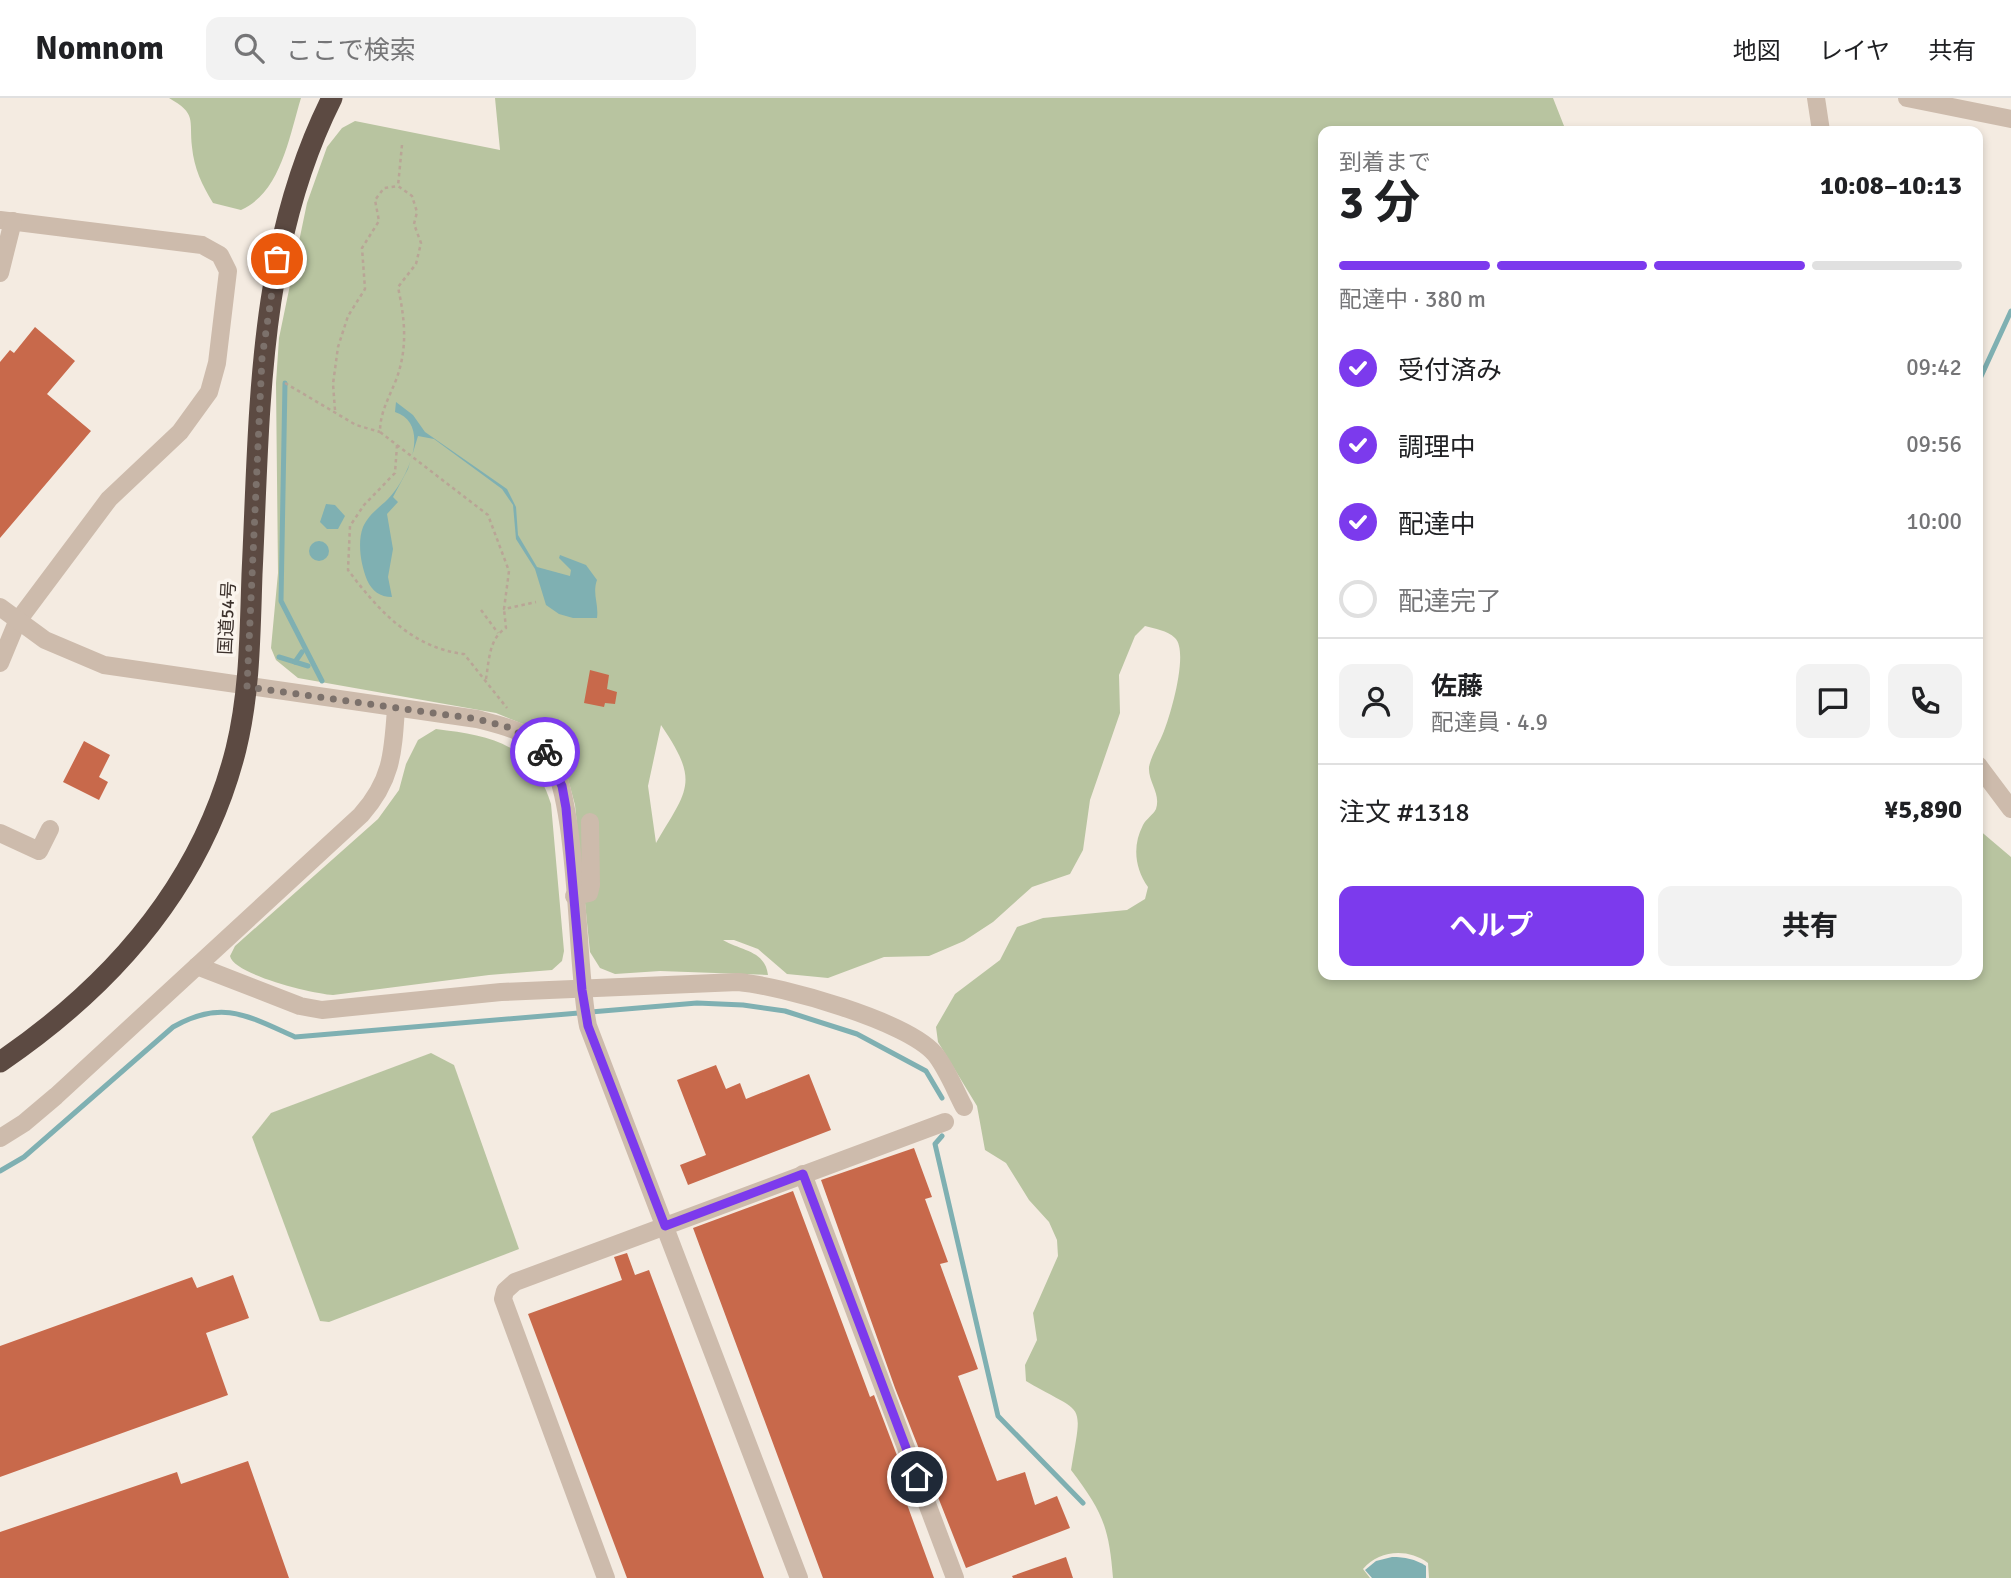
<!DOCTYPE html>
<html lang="ja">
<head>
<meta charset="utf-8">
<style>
	body { margin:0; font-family:Signika,"Noto Sans JP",sans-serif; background:#f2f2f2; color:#202124; height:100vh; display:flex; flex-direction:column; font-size:26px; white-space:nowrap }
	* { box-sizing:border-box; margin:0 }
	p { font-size:23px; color:#757577 }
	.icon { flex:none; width:38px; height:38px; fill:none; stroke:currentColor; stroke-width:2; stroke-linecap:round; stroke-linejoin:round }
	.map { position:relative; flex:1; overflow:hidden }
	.sheet { position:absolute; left:1318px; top:28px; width:665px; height:854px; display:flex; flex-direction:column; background:#fff; border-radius:14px; box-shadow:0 4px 10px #0003 }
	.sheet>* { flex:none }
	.pin { position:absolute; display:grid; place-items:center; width:60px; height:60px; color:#fff; margin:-30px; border:4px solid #fff; border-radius:50%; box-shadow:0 2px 7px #0007 }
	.courier { position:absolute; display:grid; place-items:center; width:70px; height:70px; margin:-35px; border:5px solid #7c3aed; border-radius:50%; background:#fff; color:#222; box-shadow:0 2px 9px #0007 }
	.head em { font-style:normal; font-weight:700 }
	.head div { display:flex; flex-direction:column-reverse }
	.head { display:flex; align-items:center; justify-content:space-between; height:119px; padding:0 21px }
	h1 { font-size:46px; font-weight:700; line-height:52px }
	.bar { display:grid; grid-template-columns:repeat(4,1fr); gap:10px 7px; align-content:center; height:84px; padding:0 21px }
	.bar i { height:9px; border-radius:5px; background:#e0e0e0 }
	.bar .active { background:#7c3aed }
	.bar p { grid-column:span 4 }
	.line { display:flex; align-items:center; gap:18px; padding:0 21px; border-top:2px solid #e0e0e0 }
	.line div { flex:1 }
	.round { display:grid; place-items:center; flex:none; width:74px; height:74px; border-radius:14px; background:#f2f2f2 }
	ol { padding:0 21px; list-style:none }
	li { display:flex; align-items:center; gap:21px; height:77px }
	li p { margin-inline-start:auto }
	li .icon { padding:7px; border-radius:50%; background:#7c3aed; color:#fff; stroke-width:4 }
	li:last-child { color:#757577 }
	li i { width:38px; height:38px; border:4px solid #e0e0e0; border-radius:50% }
	.primary-button { display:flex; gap:14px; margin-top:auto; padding:14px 21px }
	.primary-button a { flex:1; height:80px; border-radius:14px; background:#7c3aed; color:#fff; font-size:28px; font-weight:700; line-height:80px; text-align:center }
	.primary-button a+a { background:#f2f2f2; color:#202124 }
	header { display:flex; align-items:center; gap:42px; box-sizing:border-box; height:98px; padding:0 35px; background:#fff; border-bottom:2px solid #e0e0e0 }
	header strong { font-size:33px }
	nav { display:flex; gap:38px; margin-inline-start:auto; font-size:24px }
	.search { width:490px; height:63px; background:#f2f2f2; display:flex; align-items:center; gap:18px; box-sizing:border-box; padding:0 24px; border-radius:14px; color:#757577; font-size:26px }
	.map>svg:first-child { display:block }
	.green { fill:#b8c4a0; fill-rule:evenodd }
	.water { fill:#7fb0b2 }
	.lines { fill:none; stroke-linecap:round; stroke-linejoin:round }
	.stream { stroke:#7fb0b2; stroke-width:5 }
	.building { fill:#c8694b }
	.path { stroke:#b9a596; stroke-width:2.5; stroke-dasharray:3.5 3.5; stroke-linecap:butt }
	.minor { stroke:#cdbbac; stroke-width:18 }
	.highway { stroke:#5c4a42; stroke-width:21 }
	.done { stroke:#7c716b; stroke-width:7; stroke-dasharray:0 12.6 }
	.route { stroke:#7c3aed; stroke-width:9 }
	.labels { text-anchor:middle; stroke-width:7; stroke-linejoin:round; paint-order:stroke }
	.street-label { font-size:18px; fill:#3b302b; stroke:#fbf5ee }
</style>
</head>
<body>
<header>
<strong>Nomnom</strong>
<div class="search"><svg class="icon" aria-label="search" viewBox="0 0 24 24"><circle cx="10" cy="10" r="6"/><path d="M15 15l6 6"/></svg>ここで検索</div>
<nav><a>地図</a><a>レイヤ</a><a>共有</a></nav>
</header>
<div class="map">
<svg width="2011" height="1480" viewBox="0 0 2011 1480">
	<rect width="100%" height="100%" fill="#f4ebe1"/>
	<!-- green -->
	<g class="green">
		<path d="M169,0H301C289,39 281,94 241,112L213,105C202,87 194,70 192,49C189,21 197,16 169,0Z"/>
		<path d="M495,0H1553L1566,33H1323V877H1978V731L2011,759V1480H1429L1428,1465C1408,1450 1379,1452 1363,1471L1370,1480H1113C1109,1428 1102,1413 1071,1372C1083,1300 1085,1318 1026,1283L1025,1267L1037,1242L1033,1215L1058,1158L1057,1142L1049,1124L1029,1102L1006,1065L985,1052L977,1008L938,944L936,929L955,896L1000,862L1017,829L1043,820L1127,812L1145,801L1148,789C1135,771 1132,748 1143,727C1146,721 1153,717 1156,711C1161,695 1148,684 1149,669C1151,658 1160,644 1164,633C1171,616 1189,553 1175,540C1167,532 1155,531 1145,528L1135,538L1119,577L1120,615L1090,702L1083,752L1070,776L1032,789L993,824L964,843L929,858L884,859L828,880L787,876L758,851L734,842H723C741,853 765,852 768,877L660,873L615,876L600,870L590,854L575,707L568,681L547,644L528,628L496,615L298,580L276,562L271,550L278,475L276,285L279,240L307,105L327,49L342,30L355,23L500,52ZM661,627C700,684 688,691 656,745L648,688Z"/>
		<path d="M436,631C492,638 532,645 551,706L564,853L562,863L552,872L489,877L333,897C314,896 234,877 230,858L235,848L378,721L399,692L406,666L418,642Z"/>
		<polygon points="431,955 454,967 519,1151 329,1224 320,1223 252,1039 271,1015"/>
	</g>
	<!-- water -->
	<g class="water">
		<path d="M396,304L413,317L425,334L507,391L516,409L518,437L537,469L570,478L571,472L559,460L560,457L586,467L597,482C592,496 599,506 597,520H573L559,516L546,507L535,471L516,441L513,407L502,391L434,341L418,338L408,371L393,399L398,404L387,416L393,451L388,479L392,499C380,499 372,493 367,482C361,467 357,445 363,429C369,416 379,410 388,401C408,381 432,326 395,314Z"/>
		<polygon points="326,406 335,407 345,418 338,431 327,431 320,424"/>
		<circle cx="319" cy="453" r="10"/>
		<path d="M1392,1459C1405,1459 1415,1461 1426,1468V1480H1372L1365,1472L1376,1463Z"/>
	</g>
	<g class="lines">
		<!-- stream -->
		<g class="stream">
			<polyline points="285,285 281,503 322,583"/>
			<polyline points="1978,285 2011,213"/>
			<polyline points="279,559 308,568"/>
			<polyline points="295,564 302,554"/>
			<polyline points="942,1038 935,1046 998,1318 1083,1405"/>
			<path d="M0,1073L24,1059L173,929C222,901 248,918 295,939L697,905L743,907L785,913L857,936L926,973L942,1000"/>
		</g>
	</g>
	<!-- building -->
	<g class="building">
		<polygon points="35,229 75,263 47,296 91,333 0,440 0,264 10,252 14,255"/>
		<polygon points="590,572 609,577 607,591 617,594 615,606 605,605 604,609 584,605"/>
		<polygon points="84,643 110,657 99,679 108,684 99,702 63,684"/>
		<polygon points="716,967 726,991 740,985 746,1001 809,976 831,1032 688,1087 680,1067 706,1057 677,982"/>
		<polygon points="914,1050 932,1099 925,1101 948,1164 940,1166 978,1271 958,1278 997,1383 1025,1374 1035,1407 1057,1398 1070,1430 966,1470 895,1290 821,1082"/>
		<polygon points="793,1093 870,1299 874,1297 904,1376 897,1379 934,1480 823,1480 693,1130"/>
		<polygon points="627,1155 635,1177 649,1172 764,1480 627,1480 528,1216 622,1182 614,1159"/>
		<polygon points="233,1177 249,1220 206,1235 228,1297 0,1379 0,1248 192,1179 197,1190"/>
		<polygon points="248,1363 289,1480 0,1480 0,1434 177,1374 181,1386"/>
		<polygon points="1066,1459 1073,1480 1013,1480 1012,1478"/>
	</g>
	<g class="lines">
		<!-- path -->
		<g class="path">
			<path d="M402,47L398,88L412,98L417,114L414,126L421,145L416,166L398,189C405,222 408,250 396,282C389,300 380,314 380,334L488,417L509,473L504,511L536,504"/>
			<polyline points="285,285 356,327 380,334"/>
			<polyline points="335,312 333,286 338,249 348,218 365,191 362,150 379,123 375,102 384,90 398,88"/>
			<path d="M397,347L395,375L364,407L350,428L348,472C378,512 412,550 464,556L507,610"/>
			<polyline points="481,512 498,535"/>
			<path d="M486,581C489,563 489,540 506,530L504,511"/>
		</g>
		<!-- minor -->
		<g class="minor">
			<polyline points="1816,0 1821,33"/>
			<polyline points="1907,0 2011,21"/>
			<polyline points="0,122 202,147 220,157 228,173 217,265 209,294 180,334 109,401 17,524 0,565"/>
			<polyline points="0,175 13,123"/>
			<path d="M0,509L45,542L104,567L477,621C500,627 528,633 545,652C580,694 575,866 588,928L799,1480"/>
			<polyline points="1978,667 2011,711"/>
			<polyline points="0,735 39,753 50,731"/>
			<polyline points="574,798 589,795 591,787 590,724"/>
			<path d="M197,868L300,908L322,912L501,894L738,884C782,888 907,923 935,956C947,971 955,992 964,1009"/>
			<path d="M0,1040L24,1025L56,998L361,717C392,682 393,655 396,610"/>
			<polyline points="803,1076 955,1480"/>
			<polyline points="606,1480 503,1201 505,1193 515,1184 945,1024"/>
		</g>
		<!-- highway -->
		<path class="highway" d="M0,964C113,887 202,787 236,651C250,594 250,535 252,476C260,314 257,149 332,0"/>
	</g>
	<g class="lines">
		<!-- done -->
		<polyline class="done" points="277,161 262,260 247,589 477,621 511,630 545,654"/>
		<!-- route -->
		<polyline class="route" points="545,654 562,688 566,710 582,892 588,928 665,1128 803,1076 917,1379"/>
	</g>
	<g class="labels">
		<!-- street labels -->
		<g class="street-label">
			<text transform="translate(227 520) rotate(-87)" y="6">国道54号</text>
		</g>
	</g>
</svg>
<div class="pin" style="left:277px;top:161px;background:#ea580c"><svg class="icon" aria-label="bag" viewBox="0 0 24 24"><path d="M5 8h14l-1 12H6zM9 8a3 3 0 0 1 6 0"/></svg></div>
<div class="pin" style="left:917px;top:1379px;background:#1f2937"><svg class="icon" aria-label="home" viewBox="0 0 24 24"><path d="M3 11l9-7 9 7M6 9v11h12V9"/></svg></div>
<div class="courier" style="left:545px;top:654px"><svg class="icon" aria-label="bike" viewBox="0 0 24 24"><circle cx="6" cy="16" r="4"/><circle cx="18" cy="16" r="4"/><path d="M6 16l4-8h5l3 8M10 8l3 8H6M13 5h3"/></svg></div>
<section class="sheet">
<div class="head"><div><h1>3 分</h1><p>到着まで</p></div><em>10:08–10:13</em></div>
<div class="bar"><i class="active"></i><i class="active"></i><i class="active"></i><i></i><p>配達中 · 380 m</p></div>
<ol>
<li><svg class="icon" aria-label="check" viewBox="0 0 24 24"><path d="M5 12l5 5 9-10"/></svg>受付済み<p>09:42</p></li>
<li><svg class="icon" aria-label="check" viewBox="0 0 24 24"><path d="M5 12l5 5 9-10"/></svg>調理中<p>09:56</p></li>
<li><svg class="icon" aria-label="check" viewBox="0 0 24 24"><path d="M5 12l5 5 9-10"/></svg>配達中<p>10:00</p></li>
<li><i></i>配達完了</li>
</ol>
<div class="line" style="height:126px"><a class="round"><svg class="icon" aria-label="person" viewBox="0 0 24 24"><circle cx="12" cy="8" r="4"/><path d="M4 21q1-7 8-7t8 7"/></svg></a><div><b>佐藤</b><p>配達員 · 4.9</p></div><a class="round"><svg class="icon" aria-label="chat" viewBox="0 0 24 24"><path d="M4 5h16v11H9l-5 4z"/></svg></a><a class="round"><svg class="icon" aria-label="phone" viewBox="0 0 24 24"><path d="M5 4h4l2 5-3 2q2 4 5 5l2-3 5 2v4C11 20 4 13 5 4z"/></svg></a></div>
<div class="line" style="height:91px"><div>注文 #1318</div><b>¥5,890</b></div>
<div class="primary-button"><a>ヘルプ</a><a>共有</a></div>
</section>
</div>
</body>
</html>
